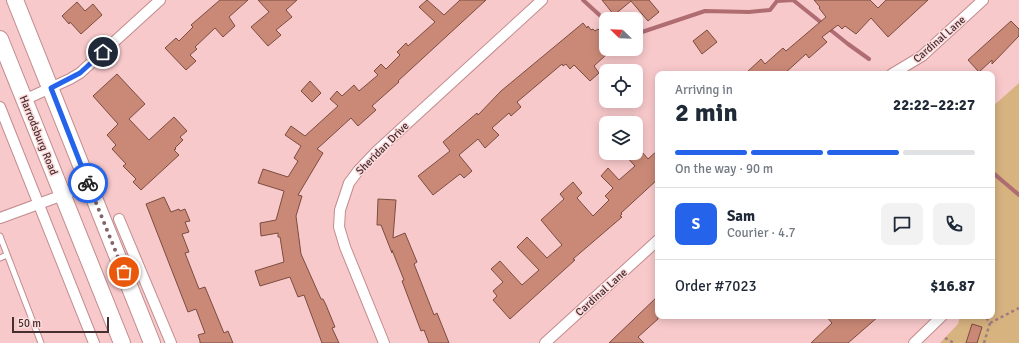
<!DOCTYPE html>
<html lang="en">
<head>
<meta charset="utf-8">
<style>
	body { margin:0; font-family:Signika,sans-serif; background:#f2f2f3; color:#1f2937; height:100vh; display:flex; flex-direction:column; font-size:15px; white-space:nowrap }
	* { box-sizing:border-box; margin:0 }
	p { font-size:13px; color:#747a83 }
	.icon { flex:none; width:22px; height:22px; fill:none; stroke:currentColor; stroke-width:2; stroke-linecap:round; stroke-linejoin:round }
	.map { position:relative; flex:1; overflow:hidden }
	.details { position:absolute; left:655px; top:71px; width:340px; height:248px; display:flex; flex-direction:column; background:#fff; border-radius:8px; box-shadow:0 2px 10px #0003 }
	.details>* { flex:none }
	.needle { width:26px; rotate:293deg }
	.buttons { position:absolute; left:599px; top:12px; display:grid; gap:8px }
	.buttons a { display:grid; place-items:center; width:44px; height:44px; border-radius:8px; background:#fff; box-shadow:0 2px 10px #0003; font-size:20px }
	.scale { position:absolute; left:12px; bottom:10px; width:97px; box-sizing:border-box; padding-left:4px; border:2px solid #462f31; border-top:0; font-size:11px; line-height:14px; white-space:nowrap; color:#462f31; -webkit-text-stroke:3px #fddadb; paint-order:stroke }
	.pin { position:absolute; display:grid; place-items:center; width:34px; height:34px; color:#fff; margin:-17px; border:2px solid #fff; border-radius:50%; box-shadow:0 1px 4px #0007 }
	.courier { position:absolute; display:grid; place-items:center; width:40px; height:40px; margin:-20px; border:3px solid #2563eb; border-radius:50%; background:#fff; color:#222; box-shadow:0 1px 5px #0007 }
	.head em { font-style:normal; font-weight:700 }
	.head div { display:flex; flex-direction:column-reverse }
	.head { display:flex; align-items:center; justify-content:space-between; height:68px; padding:0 20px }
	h1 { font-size:26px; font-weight:700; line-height:30px }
	.bar { display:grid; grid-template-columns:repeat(4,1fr); gap:6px 4px; align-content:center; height:48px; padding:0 20px }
	.bar i { height:5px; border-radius:3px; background:#e0e1e3 }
	.bar .current { background:#2563eb }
	.bar p { grid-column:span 4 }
	.line { display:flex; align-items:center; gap:10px; padding:0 20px; border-top:1px solid #e0e1e3 }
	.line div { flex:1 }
	.round { display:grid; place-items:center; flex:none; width:42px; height:42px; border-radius:8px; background:#f2f2f3 }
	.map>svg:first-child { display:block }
	.green { fill:#d7b380 }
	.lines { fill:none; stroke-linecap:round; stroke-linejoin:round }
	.stream { stroke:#af6d72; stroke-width:4 }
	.building { fill:#ca8977; stroke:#7b4c40 }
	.service-casing { stroke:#c28c8e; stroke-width:7 }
	.minor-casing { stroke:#c28c8e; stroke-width:12 }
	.primary-casing { stroke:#c28c8e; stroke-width:18 }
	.path { stroke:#9f7c7e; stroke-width:2.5; stroke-dasharray:3 3; stroke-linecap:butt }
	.service { stroke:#fff; stroke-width:5 }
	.minor { stroke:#fff; stroke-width:10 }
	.primary { stroke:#fff; stroke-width:16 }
	.done { stroke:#846567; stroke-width:4; stroke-dasharray:0 7.2 }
	.route { stroke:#2563eb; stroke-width:5 }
	.labels { text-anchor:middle; stroke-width:3; stroke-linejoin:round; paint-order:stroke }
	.street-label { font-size:11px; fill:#462f31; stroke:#fddadb }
</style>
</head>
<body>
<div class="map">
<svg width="1019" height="343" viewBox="0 0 1019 343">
	<rect width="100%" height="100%" fill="#f8c9cb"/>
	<!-- green -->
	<polygon class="green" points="1019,83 1019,343 940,343 958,324 960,316 992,316 992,107"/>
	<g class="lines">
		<!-- stream -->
		<g class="stream">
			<polyline points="583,0 606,21"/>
			<polyline points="636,34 705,11 749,12 770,10 777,1 793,0 848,44 869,59"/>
			<polyline points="992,172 1019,195"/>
		</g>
	</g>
	<!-- building -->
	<g class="building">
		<polygon points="220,0 248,0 229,17 235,26 223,37 215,28 195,47 197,49 190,55 196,61 186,70 165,48 176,38 179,41 193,27 191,25"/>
		<polygon points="258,0 297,0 286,10 292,17 276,30 281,35 268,46 251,27 269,12"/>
		<polygon points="427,0 444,15 460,0 486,0 398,81 399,82 372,106 376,110 358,126 351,118 317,149 323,153 298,195 302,196 296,216 301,254 321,299 323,299 326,305 335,327 332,328 339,343 322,343 304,295 298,297 290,277 260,286 255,271 284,262 280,237 278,237 278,233 261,236 260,223 276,220 284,191 258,183 263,169 288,177 298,161 294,158 301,146 285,135 291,126 305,136 338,106 330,99 337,91 342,96 354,85 359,91 378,75 374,71 381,64 386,69 400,55 397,52 406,43 408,46 435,22 419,7"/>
		<polygon points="602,0 649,0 659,12 648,21 631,1 614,15"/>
		<polygon points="814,0 870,0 878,8 886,0 928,0 888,37 871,18 856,34 845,26 842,29 838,25 822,37 827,42 809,58 806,54 784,74 745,74 761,59 765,64 783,48 786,51 826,17 819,8 820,7"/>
		<polygon points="77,2 85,11 93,4 102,15 81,34 70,22 69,24 62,16"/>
		<polygon points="1011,21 1019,29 1019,36 992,64 992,60 979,72 968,60"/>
		<polygon points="583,23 587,28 588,26 591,30 593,29 595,31 598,29 606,37 606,55 594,66 599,73 590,81 574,65 570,69 566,64 563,66 562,64 517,102 521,107 511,116 509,113 492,128 499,135 485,148 478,139 459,155 472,171 464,178 460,174 433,195 418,176 450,151 443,142 477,113 478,115 501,91"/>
		<polygon points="707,30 717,42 702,54 693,41"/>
		<polygon points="117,74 145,104 129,119 149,140 174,117 187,131 180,137 183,140 175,148 176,149 174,150 179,155 141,190 133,182 136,179 123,166 126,164 112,149 116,145 107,135 118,124 93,96"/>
		<polygon points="310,81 321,93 312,102 301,91"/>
		<polygon points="658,150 658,179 621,213 622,214 620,216 622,217 573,259 575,260 510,319 493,300 497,296 493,291 503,282 491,269 500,261 522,285 539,270 517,247 527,237 547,258 562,245 541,220 564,199 560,194 573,182 582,193 577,198 593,216 609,200 605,196 613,188 601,176 608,168 619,180 635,166 623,153 643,153 648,159"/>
		<polygon points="164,197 171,212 179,209 180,211 185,209 190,221 185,222 189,232 182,234 189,252 185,253 199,289 205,287 224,333 228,331 233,343 200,343 200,341 198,335 205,333 196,309 188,312 146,204"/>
		<polygon points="378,199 396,200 393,238 405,233 417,262 414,264 434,315 437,313 449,343 429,343 424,330 421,331 402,281 404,280 392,250 392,253 381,225 377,225"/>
		<polygon points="658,296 658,319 638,337 644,343 609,343"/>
		<polygon points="826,316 879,316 848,343 811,343 832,323"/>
		<polygon points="972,324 982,327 977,343 966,343"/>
	</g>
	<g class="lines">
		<defs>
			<g id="service">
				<polyline points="0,236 41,343"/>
				<polyline points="0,258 7,255"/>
			</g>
			<g id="minor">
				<polyline points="892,74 922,56 983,0"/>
				<polyline points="24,100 70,79 80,73 160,0"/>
				<polyline points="0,107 94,343"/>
				<polyline points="0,218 63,195 89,184"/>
				<polyline points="119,219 171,343"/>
				<polyline points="384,343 345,247 339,227 340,210 349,183 358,171 377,151 542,0"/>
				<polyline points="545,343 658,240"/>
				<polyline points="914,343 942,316"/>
			</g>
			<g id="primary">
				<polyline points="15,0 152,343"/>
				<polyline points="0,39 122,343"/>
			</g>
		</defs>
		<!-- service casing -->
		<use href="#service" class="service-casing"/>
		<!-- minor casing -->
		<use href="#minor" class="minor-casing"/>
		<!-- primary casing -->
		<use href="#primary" class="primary-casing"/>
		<!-- path -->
		<g class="path">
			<polyline points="990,323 1019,308"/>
			<polyline points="945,338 954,343"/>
			<polyline points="984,343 990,323 985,316"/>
		</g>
		<!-- service -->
		<use href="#service" class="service"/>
		<!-- minor -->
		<use href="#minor" class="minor"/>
		<!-- primary -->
		<use href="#primary" class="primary"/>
	</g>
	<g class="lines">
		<!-- done -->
		<polyline class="done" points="88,183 124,272"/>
		<!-- route -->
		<polyline class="route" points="88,183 51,88 80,73 103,52"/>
	</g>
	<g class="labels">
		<!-- street labels -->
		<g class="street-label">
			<text transform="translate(939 39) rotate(-41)" y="4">Cardinal Lane</text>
			<text transform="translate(39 135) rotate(68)" y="4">Harrodsburg Road</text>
			<text transform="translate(382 148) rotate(-45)" y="4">Sheridan Drive</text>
			<text transform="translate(601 292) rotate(-42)" y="4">Cardinal Lane</text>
		</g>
	</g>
</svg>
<div class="buttons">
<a><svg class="needle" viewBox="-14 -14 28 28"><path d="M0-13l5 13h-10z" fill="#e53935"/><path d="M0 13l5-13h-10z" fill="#747a83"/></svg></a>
<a><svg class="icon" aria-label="locate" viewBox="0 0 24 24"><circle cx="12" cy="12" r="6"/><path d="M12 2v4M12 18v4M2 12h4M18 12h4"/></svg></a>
<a><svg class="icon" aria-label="layers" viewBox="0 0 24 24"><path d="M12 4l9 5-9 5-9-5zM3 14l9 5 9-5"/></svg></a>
</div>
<div class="scale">50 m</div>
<div class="pin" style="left:124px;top:272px;background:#ea580c"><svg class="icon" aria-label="bag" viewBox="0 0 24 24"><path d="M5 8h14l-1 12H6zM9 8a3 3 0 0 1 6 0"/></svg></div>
<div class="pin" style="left:103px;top:52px;background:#1f2937"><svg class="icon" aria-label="home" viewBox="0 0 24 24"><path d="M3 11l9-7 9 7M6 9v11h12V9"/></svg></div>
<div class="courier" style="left:88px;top:183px"><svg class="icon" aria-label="bike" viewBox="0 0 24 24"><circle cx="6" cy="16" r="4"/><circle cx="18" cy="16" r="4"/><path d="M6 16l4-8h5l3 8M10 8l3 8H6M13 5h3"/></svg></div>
<section class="details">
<div class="head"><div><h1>2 min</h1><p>Arriving in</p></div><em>22:22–22:27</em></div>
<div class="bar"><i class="current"></i><i class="current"></i><i class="current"></i><i></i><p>On the way · 90 m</p></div>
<div class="line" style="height:72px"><b class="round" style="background:#2563eb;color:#fff">S</b><div><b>Sam</b><p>Courier · 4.7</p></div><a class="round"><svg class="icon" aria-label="chat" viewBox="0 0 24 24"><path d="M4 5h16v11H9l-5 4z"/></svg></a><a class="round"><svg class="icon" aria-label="phone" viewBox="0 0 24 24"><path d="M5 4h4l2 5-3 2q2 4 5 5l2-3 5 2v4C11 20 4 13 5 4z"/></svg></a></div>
<div class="line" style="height:52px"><div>Order #7023</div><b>$16.87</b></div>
</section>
</div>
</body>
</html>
